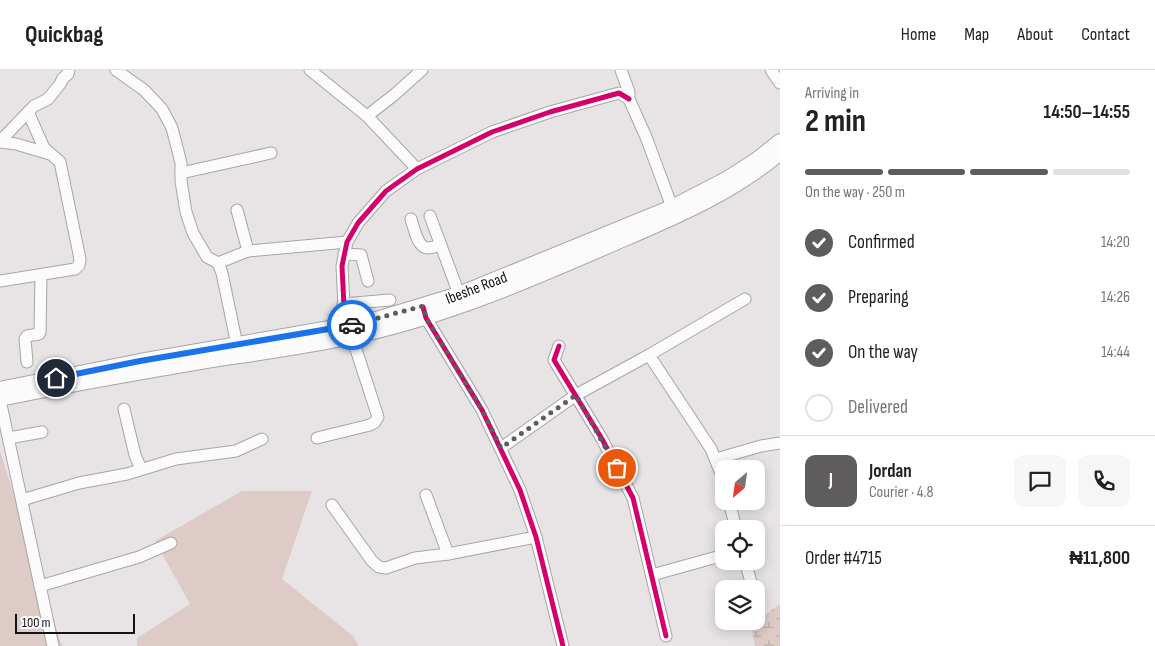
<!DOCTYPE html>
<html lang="en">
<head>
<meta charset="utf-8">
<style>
	body { margin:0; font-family:"Sofia Sans Condensed",sans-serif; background:#f6f6f6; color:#222; height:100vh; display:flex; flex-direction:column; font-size:19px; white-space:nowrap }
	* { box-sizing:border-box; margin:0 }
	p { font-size:16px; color:#767676 }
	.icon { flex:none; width:28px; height:28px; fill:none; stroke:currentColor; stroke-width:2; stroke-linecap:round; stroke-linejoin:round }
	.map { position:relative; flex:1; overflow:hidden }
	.sheet { display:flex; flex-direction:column; background:#fff; width:375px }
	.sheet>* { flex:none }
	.needle { width:32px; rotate:209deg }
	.controls { position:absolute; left:715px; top:390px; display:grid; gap:10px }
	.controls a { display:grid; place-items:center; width:50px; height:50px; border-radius:10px; background:#fff; box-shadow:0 2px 12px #0003; font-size:25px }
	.scale { position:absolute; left:15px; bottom:12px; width:120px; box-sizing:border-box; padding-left:5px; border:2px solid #151315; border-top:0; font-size:14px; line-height:18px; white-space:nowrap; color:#151315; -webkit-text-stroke:4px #fff; paint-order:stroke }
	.pin { position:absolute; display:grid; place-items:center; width:42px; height:42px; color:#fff; margin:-21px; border:2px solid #fff; border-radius:50%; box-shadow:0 1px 5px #0007 }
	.courier { position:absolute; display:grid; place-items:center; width:50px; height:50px; margin:-25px; border:4px solid #1a73e8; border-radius:50%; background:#fff; color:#222; box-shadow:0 1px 6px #0007 }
	.headline em { font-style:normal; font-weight:700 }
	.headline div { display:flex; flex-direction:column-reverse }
	.headline { display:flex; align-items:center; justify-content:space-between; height:85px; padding:0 25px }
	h1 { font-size:32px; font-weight:700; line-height:38px }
	.bar { display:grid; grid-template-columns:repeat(4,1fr); gap:8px 5px; align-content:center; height:60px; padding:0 25px }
	.bar i { height:6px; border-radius:4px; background:#e0e0e0 }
	.bar .active { background:#5f5c5e }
	.bar p { grid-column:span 4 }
	.line { display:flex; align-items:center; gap:12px; padding:0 25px; border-top:1px solid #e0e0e0 }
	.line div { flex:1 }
	.round { display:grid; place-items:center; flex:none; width:52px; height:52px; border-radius:10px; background:#f6f6f6 }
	ol { padding:0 25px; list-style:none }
	li { display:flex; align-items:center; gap:15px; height:55px }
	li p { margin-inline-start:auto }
	li .icon { padding:5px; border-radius:50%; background:#5f5c5e; color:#fff; stroke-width:4 }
	li:last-child { color:#767676 }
	li i { width:28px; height:28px; border:2px solid #e0e0e0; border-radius:50% }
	header { display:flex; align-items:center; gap:30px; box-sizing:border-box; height:70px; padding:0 25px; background:#fff; border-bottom:1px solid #e0e0e0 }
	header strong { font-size:24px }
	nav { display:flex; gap:28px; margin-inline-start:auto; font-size:18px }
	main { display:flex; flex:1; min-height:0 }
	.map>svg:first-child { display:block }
	.green { fill:#decbc8 }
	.wetland { fill:url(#wetland-marsh) }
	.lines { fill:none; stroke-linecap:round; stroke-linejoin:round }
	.minor-casing { stroke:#a7a5a6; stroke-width:13 }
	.major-casing { stroke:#a7a5a6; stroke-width:16 }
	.minor { stroke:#fcfbfb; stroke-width:11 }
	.major { stroke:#fcfbfb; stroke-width:14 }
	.cycleway-casing { stroke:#fff; stroke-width:8 }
	.cycleway { stroke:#d6006c; stroke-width:5 }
	.done { stroke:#5f5c5e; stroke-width:5; stroke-dasharray:0 9 }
	.route { stroke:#1a73e8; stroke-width:6 }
	.labels { text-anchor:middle; stroke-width:4; stroke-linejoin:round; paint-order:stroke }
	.street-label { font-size:16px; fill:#151315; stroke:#fff }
</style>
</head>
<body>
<header>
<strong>Quickbag</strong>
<nav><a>Home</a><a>Map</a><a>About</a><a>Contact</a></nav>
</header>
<main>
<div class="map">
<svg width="780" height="576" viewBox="0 0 780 576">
	<defs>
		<pattern id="wetland-marsh" width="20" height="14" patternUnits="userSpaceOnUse" patternTransform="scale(1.25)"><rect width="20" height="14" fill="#decbc8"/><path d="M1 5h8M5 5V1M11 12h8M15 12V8" fill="none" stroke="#beadab"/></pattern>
	</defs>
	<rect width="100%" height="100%" fill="#e8e4e6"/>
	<!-- green -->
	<g class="green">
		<polygon points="0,381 62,576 0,576"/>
		<polygon points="242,421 312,421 282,509 353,566 359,576 137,576 137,568 190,534 155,471"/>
	</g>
	<!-- wetland -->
	<polygon class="wetland" points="780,534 780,576 755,576 751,554"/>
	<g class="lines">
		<defs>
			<g id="minor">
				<polyline points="116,0 144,20 162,39 172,58 181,93 181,111 186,142 193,163 207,187 218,193 222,203 237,275"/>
				<polyline points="310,0 367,46 417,99"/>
				<polyline points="621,0 629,22 629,29 646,67 672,137"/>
				<polyline points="771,0 780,13"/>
				<polyline points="367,46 394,25 422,0"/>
				<polyline points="0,70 4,67 34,36 48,29 60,14 63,8 68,4 69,0"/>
				<polyline points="0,72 16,74 50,84"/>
				<polyline points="181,103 271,83"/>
				<polyline points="237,140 248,181"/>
				<polyline points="430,146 459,224"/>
				<path d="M411,149C414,157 417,178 428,178C432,178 437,176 441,175"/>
				<polyline points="344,184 361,185 368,211"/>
				<polyline points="218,193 248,181 347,172"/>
				<polyline points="0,211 75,199 79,195 80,189 60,92 44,78 28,42"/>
				<polyline points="343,234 390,230"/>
				<polyline points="424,241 426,248 482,340 520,420 536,467 563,576"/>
				<polyline points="345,256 342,196 347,172 358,153 386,121 417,99 492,62 550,42 619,23 629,29"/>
				<polyline points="559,276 554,290 602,369 633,428 666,566"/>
				<polyline points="649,285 711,379 724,411"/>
				<polyline points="27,292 25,269 27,266 39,264 40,262 41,205"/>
				<polyline points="0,330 53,576"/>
				<polyline points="124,339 135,385 141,399"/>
				<polyline points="9,368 42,362"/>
				<polyline points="317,368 370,355 375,352 378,347 352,267"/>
				<polyline points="501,378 576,325 649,285 745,229"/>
				<polyline points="716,389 761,376 780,373"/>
				<polyline points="426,425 448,484"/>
				<polyline points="22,430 79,413 127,404 176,389 236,381 262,369"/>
				<polyline points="729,431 736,459"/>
				<polyline points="332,435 372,491 379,497 386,498 415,488 448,484 536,467"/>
				<polyline points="745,491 753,519"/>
				<polyline points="652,505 724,485"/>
				<polyline points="40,516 139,487 171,473"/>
			</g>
			<g id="major">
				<polyline points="0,319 140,291 370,251 459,224 672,137 728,108 756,90 780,71"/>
				<path d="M0,329C70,314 141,302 212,290C259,283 306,277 351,267C443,248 528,211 613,174C671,149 732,124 780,83"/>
			</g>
		</defs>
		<!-- minor casing -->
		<use href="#minor" class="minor-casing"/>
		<!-- major casing -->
		<use href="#major" class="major-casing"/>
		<!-- minor -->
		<use href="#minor" class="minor"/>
		<!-- major -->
		<use href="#major" class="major"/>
		<defs>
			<g id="cycleway">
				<polyline points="423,237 426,248 482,340 520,420 536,467 563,576"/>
				<polyline points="345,256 342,196 347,172 358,153 386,121 417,99 492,62 550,42 619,23 629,29"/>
				<polyline points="559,276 554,290 602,369 633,428 666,566"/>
			</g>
		</defs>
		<!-- cycleway casing -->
		<use href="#cycleway" class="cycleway-casing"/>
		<!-- cycleway -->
		<use href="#cycleway" class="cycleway"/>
	</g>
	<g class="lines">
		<!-- done -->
		<polyline class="done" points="352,255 423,236 426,248 482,340 501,378 576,325 617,398"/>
		<!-- route -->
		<polyline class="route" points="56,308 140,291 352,255"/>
	</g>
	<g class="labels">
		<!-- street labels -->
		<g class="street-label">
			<text transform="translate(476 217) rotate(-21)" y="6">Ibeshe Road</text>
		</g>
	</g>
</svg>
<div class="controls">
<a><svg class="needle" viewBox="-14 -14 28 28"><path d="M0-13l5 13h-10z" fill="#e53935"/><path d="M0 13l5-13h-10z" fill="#767676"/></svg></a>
<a><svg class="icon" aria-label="locate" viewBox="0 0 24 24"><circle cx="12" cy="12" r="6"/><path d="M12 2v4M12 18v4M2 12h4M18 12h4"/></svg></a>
<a><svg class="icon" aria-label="layers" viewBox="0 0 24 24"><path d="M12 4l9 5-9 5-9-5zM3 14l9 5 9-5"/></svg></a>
</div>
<div class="scale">100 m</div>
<div class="pin" style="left:617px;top:398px;background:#ea580c"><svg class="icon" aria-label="bag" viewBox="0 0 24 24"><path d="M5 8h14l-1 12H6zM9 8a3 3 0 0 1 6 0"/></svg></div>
<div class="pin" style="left:56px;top:308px;background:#1f2937"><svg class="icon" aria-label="home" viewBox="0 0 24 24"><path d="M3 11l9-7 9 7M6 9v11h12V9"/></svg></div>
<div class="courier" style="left:352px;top:255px"><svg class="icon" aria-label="car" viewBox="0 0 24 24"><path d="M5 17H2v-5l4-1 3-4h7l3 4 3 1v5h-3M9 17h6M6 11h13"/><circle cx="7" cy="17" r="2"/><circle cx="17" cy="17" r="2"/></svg></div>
</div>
<section class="sheet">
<div class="headline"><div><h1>2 min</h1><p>Arriving in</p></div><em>14:50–14:55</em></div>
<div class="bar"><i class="active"></i><i class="active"></i><i class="active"></i><i></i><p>On the way · 250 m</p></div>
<ol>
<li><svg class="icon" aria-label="check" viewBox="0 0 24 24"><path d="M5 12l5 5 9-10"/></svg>Confirmed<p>14:20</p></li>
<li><svg class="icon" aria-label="check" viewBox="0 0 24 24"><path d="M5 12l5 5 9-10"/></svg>Preparing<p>14:26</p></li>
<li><svg class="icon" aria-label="check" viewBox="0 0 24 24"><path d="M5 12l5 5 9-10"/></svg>On the way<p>14:44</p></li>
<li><i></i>Delivered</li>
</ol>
<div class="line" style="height:90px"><b class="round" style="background:#5f5c5e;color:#fff">J</b><div><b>Jordan</b><p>Courier · 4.8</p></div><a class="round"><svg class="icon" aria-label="chat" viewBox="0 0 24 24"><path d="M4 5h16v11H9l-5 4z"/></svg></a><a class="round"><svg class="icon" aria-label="phone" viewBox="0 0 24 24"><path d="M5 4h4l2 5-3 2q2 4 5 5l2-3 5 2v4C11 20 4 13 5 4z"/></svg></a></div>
<div class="line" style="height:65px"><div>Order #4715</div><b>₦11,800</b></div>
</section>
</main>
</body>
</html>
